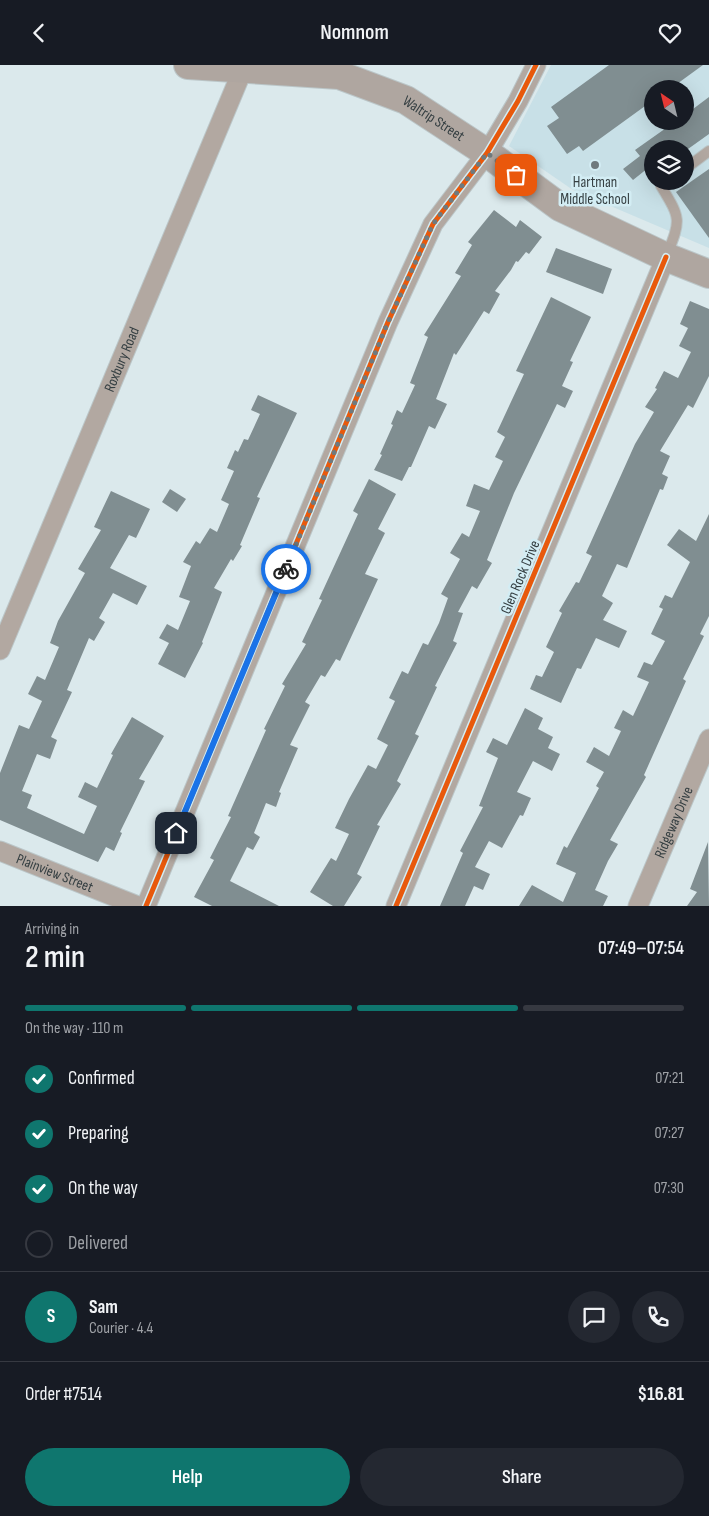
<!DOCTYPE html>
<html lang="en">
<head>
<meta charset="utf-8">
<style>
	body { margin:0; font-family:"Sofia Sans Condensed",sans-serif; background:#242831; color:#f1f3f6; height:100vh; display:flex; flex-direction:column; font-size:19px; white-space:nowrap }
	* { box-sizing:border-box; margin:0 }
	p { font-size:16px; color:#9ea1a6 }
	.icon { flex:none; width:28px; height:28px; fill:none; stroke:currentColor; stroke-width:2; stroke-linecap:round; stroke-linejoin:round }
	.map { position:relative; height:841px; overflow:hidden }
	.sheet { display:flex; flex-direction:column; background:#171b24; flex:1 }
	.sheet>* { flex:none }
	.needle { width:32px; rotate:325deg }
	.tools { position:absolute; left:644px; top:15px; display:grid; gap:10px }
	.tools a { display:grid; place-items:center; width:50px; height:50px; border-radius:50%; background:#171b24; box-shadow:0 5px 20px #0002; font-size:25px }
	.pin { position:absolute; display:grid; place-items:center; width:42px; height:42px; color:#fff; margin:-21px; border-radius:10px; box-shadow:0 2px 8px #0006 }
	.courier { position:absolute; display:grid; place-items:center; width:50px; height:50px; margin:-25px; border:4px solid #1a73e8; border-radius:50%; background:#fff; color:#222; box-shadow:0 1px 6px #0007 }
	.headline em { font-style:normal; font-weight:600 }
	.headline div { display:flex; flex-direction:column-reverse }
	.headline { display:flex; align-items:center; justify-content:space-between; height:85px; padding:0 25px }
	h1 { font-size:32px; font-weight:600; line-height:38px }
	.bar { display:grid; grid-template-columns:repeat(4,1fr); gap:8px 5px; align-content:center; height:60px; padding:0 25px }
	.bar i { height:6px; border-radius:4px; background:#363941 }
	.bar .active { background:#0f766e }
	.bar p { grid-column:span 4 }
	.line { display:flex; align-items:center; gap:12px; padding:0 25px; border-top:1px solid #363941 }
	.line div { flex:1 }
	.round { display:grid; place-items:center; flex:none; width:52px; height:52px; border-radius:26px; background:#242831 }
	ol { padding:0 25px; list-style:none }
	li { display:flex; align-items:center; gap:15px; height:55px }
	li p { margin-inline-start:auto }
	li .icon { padding:5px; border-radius:50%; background:#0f766e; color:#fff; stroke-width:4 }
	li:last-child { color:#9ea1a6 }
	li i { width:28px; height:28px; border:2px solid #363941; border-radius:50% }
	.cta { display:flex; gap:10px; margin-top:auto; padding:10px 25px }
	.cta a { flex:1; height:58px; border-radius:30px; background:#0f766e; color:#fff; font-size:20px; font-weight:600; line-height:58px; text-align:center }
	.cta a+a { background:#242831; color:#f1f3f6 }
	header { display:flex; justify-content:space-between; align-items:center; height:65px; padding:0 25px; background:#171b24; font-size:22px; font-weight:600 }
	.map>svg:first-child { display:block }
	.built { fill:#c8e0e7; fill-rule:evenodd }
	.building { fill:#808e91 }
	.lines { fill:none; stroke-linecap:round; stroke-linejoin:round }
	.lane-casing { stroke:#bbc6c8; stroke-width:12 }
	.street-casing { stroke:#bbc6c8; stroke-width:21 }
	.secondary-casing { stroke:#bbc6c8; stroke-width:30 }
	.lane { stroke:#b2a8a1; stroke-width:10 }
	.street { stroke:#b2a8a1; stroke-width:19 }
	.secondary { stroke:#afa6a0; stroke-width:28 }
	.cycleway-casing { stroke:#d3edf4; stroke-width:8 }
	.cycleway { stroke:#e8590c; stroke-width:5 }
	.done { stroke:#6f7a7e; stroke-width:5; stroke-dasharray:0 9 }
	.route { stroke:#1a73e8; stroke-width:6 }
	.poi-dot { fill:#6f7a7e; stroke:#d3edf4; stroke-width:2 }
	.labels { text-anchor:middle; stroke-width:5; stroke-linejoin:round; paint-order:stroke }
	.street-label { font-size:15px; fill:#353f42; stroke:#d3edf4 }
	.poi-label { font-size:15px; fill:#353f42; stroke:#d3edf4 }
</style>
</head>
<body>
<header><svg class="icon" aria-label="back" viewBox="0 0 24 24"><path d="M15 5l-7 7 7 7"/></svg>Nomnom<svg class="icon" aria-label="heart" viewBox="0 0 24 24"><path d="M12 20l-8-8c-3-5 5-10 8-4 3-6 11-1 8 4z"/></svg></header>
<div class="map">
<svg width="709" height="841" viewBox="0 0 709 841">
	<rect width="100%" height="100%" fill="#dbe9ec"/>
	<!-- built -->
	<path class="built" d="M551,0H709V183L573,125L509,81ZM652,24H685V56H652ZM652,84H685V116H652Z"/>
	<!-- building -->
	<g class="building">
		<polygon points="609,0 703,0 670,24 652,24 652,36 583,86 579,81 567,89 547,61 559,53 551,42"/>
		<polygon points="709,32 709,69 688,84 652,84 652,109 648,103 633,115 623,104 640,91 635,85 676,56 685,56 685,50"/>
		<polygon points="709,104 709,173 676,127"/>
		<polygon points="494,145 516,162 520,155 542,172 529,189 526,187 518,197 516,196 511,205 495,226 500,229 489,249 484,246 456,290 454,288 436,334 447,339 435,364 429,361 411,402 409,402 402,416 374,405 382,390 380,389 393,360 391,359 397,345 402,348 415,320 410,318 428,272 424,270 461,211 455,208 472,180 468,177"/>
		<polygon points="556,183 612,204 603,229 546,207"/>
		<polygon points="551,232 591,252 570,296 573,297 562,321 573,326 565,343 557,339 514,428 487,495 492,498 477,524 472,521 458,547 463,548 453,576 457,578 435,621 437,622 415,669 419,671 397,716 401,719 377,760 380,761 357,809 362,812 344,841 333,841 310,827 331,793 336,796 349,769 335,763 349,734 368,700 376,704 388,680 377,674 395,636 389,633 402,606 408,609 423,578 428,580 439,558 448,533 441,529 460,494 450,488 462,468 469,472 480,446 466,441 474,419 489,425 503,396 495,392 505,372 497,367 524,309 516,306"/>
		<polygon points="690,236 709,244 709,311 693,343 688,340 660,386 670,391 662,409 668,412 663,425 660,424 627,503 617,499 602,531 613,538 603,555 627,566 619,583 596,573 581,604 577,603 561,638 530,624 536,610 542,612 554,587 546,582 562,548 559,546 576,517 579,518 592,491 586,488 635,379 654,347 645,342 657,324 655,323 664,306 678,313 691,287 679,281 688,263 680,259"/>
		<polygon points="258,330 297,348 257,432 260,433 240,480 242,481 233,496 231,494 214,523 222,527 202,577 203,578 185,613 158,599 169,578 159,573 167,559 178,565 190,536 179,532 191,501 183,497 196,476 200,479 210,463 217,467 229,439 221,435 234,406 227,403 235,385 238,387 244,374 248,375 260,349 251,345"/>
		<polygon points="369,414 396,429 378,464 385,468 365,509 378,514 340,596 336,594 325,612 321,610 305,637 310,640 290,680 298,683 279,727 281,728 276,742 266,738 254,768 260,772 253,785 247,782 230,816 279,841 212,841 194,832 214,795 210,793 231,752 228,751 266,665 264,664 285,621 282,619 306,579 302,577 322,535 319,534 358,449 353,446"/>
		<polygon points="170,424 186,434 177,447 162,437"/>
		<polygon points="111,426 150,444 136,473 129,470 110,503 147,521 137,540 113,528 99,553 105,557 94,576 89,573 67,625 72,627 51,672 57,675 50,694 37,689 22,726 32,730 27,743 84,769 97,741 78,732 85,717 97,723 113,690 111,689 132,652 164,671 139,714 145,716 120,767 122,768 114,786 106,782 98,797 0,755 0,708 19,660 29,664 42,636 28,629 37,611 45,615 59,582 50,578 58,556 85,508 78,504 101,465 94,462"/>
		<polygon points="709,449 709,551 700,569 704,571 683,614 686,616 644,710 646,712 610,775 618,779 608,796 595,825 608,831 603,841 519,841 532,820 563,837 576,808 556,799 564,781 567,783 599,723 596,721 604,707 586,697 594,682 609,691 621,666 614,663 623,645 633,651 649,617 637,612 644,597 652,600 665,576 651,569 663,544 659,542 665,530 672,533 690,497 667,480 679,464 696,476"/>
		<polygon points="525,643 543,653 538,664 553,672 548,683 560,689 552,706 533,696 517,727 531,733 523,751 520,750 502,783 489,776 475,802 490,809 483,825 474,821 465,841 440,841 463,788 460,786 483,742 479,741 498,693 486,687 493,673 507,680"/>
		<polygon points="708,777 709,841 687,841 697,827 690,824"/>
	</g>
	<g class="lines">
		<defs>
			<g id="lane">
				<polyline points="685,104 709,86"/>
				<path d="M667,190C681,154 681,154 661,121L668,116"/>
			</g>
			<g id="street">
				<path id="s1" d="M0,585L243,4"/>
				<path id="s2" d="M0,786L138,841"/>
				<polyline points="146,841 388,257 433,159 487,88 518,36 536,0"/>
				<polyline points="396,841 666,192"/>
				<path id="s3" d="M638,841L709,674"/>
			</g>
			<g id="secondary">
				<path id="s4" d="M188,0L339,10L406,35L487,88L560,142L666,192L709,209"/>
			</g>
		</defs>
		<!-- lane casing -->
		<use href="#lane" class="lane-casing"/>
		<!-- street casing -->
		<use href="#street" class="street-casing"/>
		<!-- secondary casing -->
		<use href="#secondary" class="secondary-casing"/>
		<!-- lane -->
		<use href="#lane" class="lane"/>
		<!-- street -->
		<use href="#street" class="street"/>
		<!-- secondary -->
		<use href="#secondary" class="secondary"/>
		<defs>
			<g id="cycleway">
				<polyline points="146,841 388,257 433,159 487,88 518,36 536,0"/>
				<polyline points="396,841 666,192"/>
			</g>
		</defs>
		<!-- cycleway casing -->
		<use href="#cycleway" class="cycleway-casing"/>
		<!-- cycleway -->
		<use href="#cycleway" class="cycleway"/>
	</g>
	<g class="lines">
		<!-- done -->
		<polyline class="done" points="286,504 388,257 433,159 487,88 516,110"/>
		<!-- route -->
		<polyline class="route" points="176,768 286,504"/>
	</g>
	<!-- markers -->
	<circle class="poi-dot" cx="595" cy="100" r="5"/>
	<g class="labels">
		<!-- street labels -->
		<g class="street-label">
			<text dy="5" stroke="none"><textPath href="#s4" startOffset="256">Waltrip Street</textPath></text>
			<text dy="5" stroke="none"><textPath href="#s1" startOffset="315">Roxbury Road</textPath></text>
			<text transform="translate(520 512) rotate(-67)" y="5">Glen Rock Drive</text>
			<text dy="5" stroke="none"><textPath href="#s3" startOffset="91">Ridgeway Drive</textPath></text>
			<text dy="5" stroke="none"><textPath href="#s2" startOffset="59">Plainview Street</textPath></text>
		</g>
		<!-- poi labels -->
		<g class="poi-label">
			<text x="595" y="122">Hartman<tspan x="595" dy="17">Middle School</tspan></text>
		</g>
	</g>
</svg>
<div class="tools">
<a><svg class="needle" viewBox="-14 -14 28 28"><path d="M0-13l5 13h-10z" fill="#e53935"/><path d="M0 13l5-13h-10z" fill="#9ea1a6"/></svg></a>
<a><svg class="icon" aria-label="layers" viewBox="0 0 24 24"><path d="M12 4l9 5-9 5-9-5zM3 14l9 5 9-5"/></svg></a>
</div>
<div class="pin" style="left:516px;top:110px;background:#ea580c"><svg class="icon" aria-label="bag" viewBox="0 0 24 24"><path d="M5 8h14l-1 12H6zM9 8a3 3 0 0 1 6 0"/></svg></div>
<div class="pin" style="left:176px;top:768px;background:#1f2937"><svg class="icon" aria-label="home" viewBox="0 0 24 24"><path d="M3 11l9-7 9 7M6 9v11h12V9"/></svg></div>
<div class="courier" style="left:286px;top:504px"><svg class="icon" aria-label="bike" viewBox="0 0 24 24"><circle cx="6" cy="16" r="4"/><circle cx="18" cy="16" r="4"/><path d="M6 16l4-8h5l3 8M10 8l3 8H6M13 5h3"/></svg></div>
</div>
<section class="sheet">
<div class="headline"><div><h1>2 min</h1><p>Arriving in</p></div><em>07:49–07:54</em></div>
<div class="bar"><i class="active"></i><i class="active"></i><i class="active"></i><i></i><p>On the way · 110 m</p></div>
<ol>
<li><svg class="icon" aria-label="check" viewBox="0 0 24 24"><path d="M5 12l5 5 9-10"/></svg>Confirmed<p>07:21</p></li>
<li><svg class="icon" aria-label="check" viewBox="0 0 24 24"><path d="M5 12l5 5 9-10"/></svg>Preparing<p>07:27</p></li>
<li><svg class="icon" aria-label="check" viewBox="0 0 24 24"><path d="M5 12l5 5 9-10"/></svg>On the way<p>07:30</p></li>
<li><i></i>Delivered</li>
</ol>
<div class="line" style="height:90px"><b class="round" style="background:#0f766e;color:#fff">S</b><div><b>Sam</b><p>Courier · 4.4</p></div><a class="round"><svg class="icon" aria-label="chat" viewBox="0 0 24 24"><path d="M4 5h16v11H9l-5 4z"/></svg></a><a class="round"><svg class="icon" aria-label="phone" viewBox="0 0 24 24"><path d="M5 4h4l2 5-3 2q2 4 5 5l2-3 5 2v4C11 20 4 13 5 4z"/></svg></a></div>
<div class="line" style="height:65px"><div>Order #7514</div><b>$16.81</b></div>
<div class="cta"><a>Help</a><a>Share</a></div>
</section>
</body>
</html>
